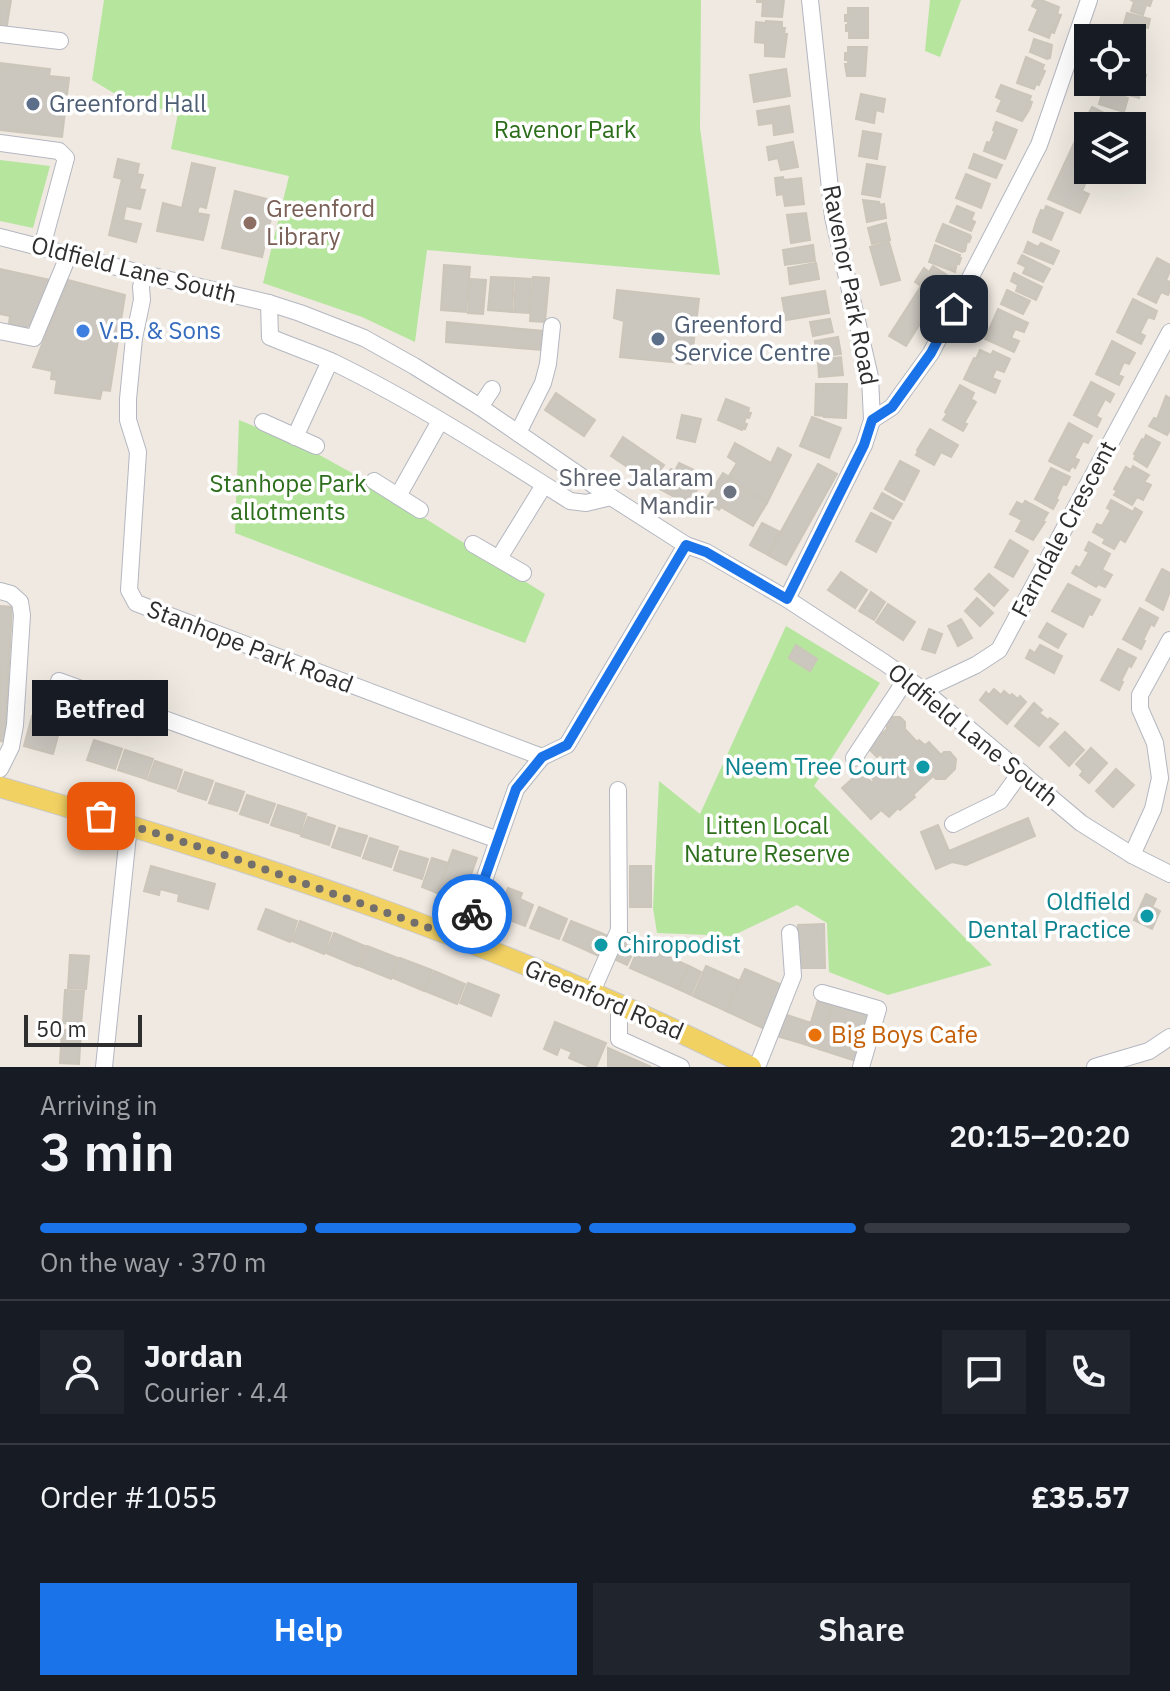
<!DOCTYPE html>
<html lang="en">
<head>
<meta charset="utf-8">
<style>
	body { margin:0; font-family:"IBM Plex Sans",sans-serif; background:#20242c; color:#f1f3f6; height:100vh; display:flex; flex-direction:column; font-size:30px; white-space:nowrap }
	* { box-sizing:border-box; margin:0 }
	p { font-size:26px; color:#9ea1a6 }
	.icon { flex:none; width:44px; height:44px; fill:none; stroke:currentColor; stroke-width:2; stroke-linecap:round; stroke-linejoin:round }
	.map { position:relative; height:1067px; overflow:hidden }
	.panel { display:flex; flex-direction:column; background:#171b24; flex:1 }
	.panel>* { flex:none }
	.controls { position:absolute; left:1074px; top:24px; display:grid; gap:16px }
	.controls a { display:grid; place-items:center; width:72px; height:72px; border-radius:0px; background:#171b24; box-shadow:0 8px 32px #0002; font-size:40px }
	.scale { position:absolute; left:24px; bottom:20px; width:118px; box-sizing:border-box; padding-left:8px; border:4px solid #2e2e2e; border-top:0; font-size:22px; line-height:28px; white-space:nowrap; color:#2e2e2e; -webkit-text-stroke:6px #fff; paint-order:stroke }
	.pin { position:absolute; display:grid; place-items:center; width:68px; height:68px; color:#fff; margin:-34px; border-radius:16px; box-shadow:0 4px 12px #0006 }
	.courier { position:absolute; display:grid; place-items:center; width:80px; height:80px; margin:-40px; border:6px solid #1a73e8; border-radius:50%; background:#fff; color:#222; box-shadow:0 2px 10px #0007 }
	.bubble { position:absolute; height:56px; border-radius:0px; background:#171b24; box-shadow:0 8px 32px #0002; font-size:26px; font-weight:600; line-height:56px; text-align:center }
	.headline em { font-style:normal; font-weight:600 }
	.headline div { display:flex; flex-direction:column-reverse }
	.headline { display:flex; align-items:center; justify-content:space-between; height:136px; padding:0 40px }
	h1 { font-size:52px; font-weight:600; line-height:60px }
	.bar { display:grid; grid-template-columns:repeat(4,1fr); gap:12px 8px; align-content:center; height:96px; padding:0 40px }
	.bar i { height:10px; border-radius:6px; background:#363941 }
	.bar .on { background:#1a73e8 }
	.bar p { grid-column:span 4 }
	.line { display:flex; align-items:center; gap:20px; padding:0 40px; border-top:2px solid #363941 }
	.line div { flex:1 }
	.round { display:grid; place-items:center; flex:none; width:84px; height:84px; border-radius:0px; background:#20242c }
	.action { display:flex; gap:16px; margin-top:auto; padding:16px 40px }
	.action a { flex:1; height:92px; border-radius:0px; background:#1a73e8; color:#fff; font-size:32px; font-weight:600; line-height:92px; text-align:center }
	.action a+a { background:#20242c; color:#f1f3f6 }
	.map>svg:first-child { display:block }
	.green { fill:#b6e59e }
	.building { fill:#cbc7bf; stroke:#cbc5ba; stroke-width:2 }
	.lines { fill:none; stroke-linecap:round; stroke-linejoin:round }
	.minor-casing { stroke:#b4b7c1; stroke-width:18 }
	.major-casing { stroke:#c9c9c9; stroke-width:22 }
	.minor { stroke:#fff; stroke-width:16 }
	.major { stroke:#f2d163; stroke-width:20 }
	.done { stroke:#726f6d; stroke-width:8; stroke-dasharray:0 14.4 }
	.route { stroke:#1a73e8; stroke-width:10 }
	.service-dot { fill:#5c6f8a; stroke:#fff; stroke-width:3 }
	.education-dot { fill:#8d6e63; stroke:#fff; stroke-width:3 }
	.shop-dot { fill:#3f7fe0; stroke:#fff; stroke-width:3 }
	.worship-dot { fill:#6b7280; stroke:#fff; stroke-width:3 }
	.culture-dot { fill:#0f9aa8; stroke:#fff; stroke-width:3 }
	.food-dot { fill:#e8710a; stroke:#fff; stroke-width:3 }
	.labels { text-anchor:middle; stroke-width:7; stroke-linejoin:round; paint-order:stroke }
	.service-label { font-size:24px; fill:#4e5e75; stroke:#fff; text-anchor:start }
	.park-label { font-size:24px; fill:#2c6e1b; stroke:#fff }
	.education-label { font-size:24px; fill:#785e54; stroke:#fff; text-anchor:start }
	.street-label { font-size:24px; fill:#2e2e2e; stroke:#fff }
	.shop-label { font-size:24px; fill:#366cbe; stroke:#fff; text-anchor:start }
	.worship-label { font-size:24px; fill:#5b616d; stroke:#fff; text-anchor:end }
	.culture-label { font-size:24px; fill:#0d838f; stroke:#fff; text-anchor:end }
	.food-label { font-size:24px; fill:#c56008; stroke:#fff; text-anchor:start }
</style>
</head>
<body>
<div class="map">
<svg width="1170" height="1067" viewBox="0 0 1170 1067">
	<rect width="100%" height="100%" fill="#efe9e1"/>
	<!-- green -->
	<g class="green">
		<polygon points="104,0 701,0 700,128 720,275 427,250 415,342 362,317 263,283 289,176 171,149 178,113 127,101 92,80"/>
		<polygon points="930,0 961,0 940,57 925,51"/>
		<polygon points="0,160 50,166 33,228 0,221"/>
		<polygon points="239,420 305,447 361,478 545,594 525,643 235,533"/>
		<polygon points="786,626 880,683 814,786 992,965 888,995 829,972 827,923 797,905 732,936 657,933 653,908 659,781 700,814"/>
	</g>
	<!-- building -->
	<g class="building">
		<polygon points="0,0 11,0 7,25 0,24"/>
		<polygon points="757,0 784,0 782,17 762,16 763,2 757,2"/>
		<polygon points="1035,0 1041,0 1059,7 1057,14 1061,15 1054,33 1051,32 1049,38 1029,30 1038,9 1032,6"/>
		<polygon points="1131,0 1152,0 1150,6 1146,5 1143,15 1131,11 1134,2"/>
		<polygon points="848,8 868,8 868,38 849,38 849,31 846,31 846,25 848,25 848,21 845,21 845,15 848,15"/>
		<polygon points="1127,13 1150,19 1148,28 1144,27 1142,34 1145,35 1143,41 1121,34"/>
		<polygon points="766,21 782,22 782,28 785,28 784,34 787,34 784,57 765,56 765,43 755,42 756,22 766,23"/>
		<polygon points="1034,39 1052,45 1050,58 1047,59 1030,52"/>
		<polygon points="1132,42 1144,46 1141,56 1144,57 1139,69 1132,67"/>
		<polygon points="848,47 867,47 865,76 847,76 845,64 848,64 848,60 845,60 845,53 848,53"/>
		<polygon points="1026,57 1044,65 1042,70 1045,71 1042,78 1040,76 1039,79 1041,80 1039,85 1036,84 1034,89 1017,83"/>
		<polygon points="0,63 50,69 49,76 69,78 62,137 0,130"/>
		<polygon points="786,69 790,96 754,102 750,75"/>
		<polygon points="1132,71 1146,75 1139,98 1101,87 1103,82 1132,82"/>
		<polygon points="1001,85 1031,96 1029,101 1032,102 1030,108 1027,107 1026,109 1029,110 1022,121 997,111 1002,100 996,97"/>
		<polygon points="1103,90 1128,98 1124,112 1099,104"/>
		<polygon points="861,94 885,99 883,112 876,110 874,123 856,119"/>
		<polygon points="789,106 793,132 774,135 773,123 759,125 757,111"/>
		<polygon points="1092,107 1114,118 1110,126 1092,126 1084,122"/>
		<polygon points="996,122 1017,130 1005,159 984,151 987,142 990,143 995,131 993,130"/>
		<polygon points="863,131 881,134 877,159 859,156"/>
		<polygon points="1075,141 1088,147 1088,156 1082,169 1090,173 1082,191 1089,194 1080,213 1048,199"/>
		<polygon points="793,142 798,167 781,170 778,158 769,160 767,147"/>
		<polygon points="974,154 1002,165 996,178 969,168"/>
		<polygon points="118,159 139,164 137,174 143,175 139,189 145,190 140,209 126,206 123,220 141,224 136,242 109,235 122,179 114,177"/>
		<polygon points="192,163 215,168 206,208 199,206 197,213 209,215 203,240 157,231 163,203 182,208"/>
		<polygon points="867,164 885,167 880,197 862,194"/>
		<polygon points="966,174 990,184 981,208 956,198"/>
		<polygon points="783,177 784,180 801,178 804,204 785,206 783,194 777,195 775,178"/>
		<polygon points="235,191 275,201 262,257 222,248"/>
		<polygon points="863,200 879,202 880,205 884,204 886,218 867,222"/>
		<polygon points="957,206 974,213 971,220 975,222 971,231 950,222"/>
		<polygon points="1046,206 1063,213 1051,240 1033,232 1037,219 1039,220 1040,218 1038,217 1041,210 1044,211"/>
		<polygon points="806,213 810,240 791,243 787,215"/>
		<polygon points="886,223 890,240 872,244 868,228"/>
		<polygon points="943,224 970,235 969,236 971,237 969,242 967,241 965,251 962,252 936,241"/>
		<polygon points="889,242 900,280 881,285 870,247"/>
		<polygon points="1028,242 1038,247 1041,243 1059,251 1053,264 1024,252"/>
		<polygon points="813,245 815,261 785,265 783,250"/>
		<polygon points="935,245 960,255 959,258 961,258 959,264 957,263 955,272 929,262"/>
		<polygon points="1022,255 1050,269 1043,282 1023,273 1026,267 1018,263"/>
		<polygon points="1157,258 1170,265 1170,271 1166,280 1170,282 1170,291 1168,295 1161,292 1156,303 1138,294"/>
		<polygon points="816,263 819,279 790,284 788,268"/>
		<polygon points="444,265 470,267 466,312 441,310"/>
		<polygon points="933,266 950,277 906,346 889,336 921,286 915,282 924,268 929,272"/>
		<polygon points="0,269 50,280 33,323 25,328 9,324 10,316 0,314"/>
		<polygon points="1014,273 1042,287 1036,300 1016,291 1018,285 1011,281"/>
		<polygon points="491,277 514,278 512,312 488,310"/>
		<polygon points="533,277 549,278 545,322 530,321"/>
		<polygon points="516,278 531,279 529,313 514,312"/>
		<polygon points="470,279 486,280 483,314 468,313"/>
		<polygon points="68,280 125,295 110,391 102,390 100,399 55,393 57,380 51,379 52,371 33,367"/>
		<polygon points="617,290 699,299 691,364 620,357 624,321 614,318"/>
		<polygon points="1007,290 1030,301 1023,314 1001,304"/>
		<polygon points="825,291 829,313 786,320 782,298"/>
		<polygon points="1133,299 1157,311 1154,319 1148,317 1140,333 1145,336 1141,344 1117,332"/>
		<polygon points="998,309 1028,323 1024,332 1015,329 1011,338 1019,341 1014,352 985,339"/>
		<polygon points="830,319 833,332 813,336 810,322"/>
		<polygon points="447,322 544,331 542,350 446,342"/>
		<polygon points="838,337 841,354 817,357 815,341"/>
		<polygon points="1112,341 1135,353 1129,364 1124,362 1118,375 1123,377 1119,385 1096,374"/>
		<polygon points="980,350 991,355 993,351 1010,359 1004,372 996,369 992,378 1000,381 995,393 964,379 974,358 976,359"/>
		<polygon points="841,357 843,375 819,377 818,360"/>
		<polygon points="1091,382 1114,394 1110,402 1105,399 1096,416 1101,419 1097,427 1074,415"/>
		<polygon points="816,384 847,384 846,418 824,417 824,416 815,415"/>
		<polygon points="960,385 974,393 971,399 976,402 964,423 967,424 963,431 943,420 947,414 945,412"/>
		<polygon points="556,393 595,420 584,436 545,410"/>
		<polygon points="1166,396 1170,398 1170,430 1167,435 1149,426 1154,418 1157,419"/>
		<polygon points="726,399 749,408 748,412 751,413 749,418 746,417 744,423 747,424 745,429 743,428 742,430 718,420"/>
		<polygon points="682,415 701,419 695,442 677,438"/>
		<polygon points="812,417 841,428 829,458 800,446"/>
		<polygon points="1069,423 1092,436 1088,443 1083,441 1074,458 1079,460 1075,468 1072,466 1069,471 1049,461"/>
		<polygon points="930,429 958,445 951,457 941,452 934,465 916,455 918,451 917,450"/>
		<polygon points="1146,435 1160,443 1147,467 1134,459 1136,455 1134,454 1142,439 1144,440"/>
		<polygon points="623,437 664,465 651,483 611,456"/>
		<polygon points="735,443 771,463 778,448 791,455 767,503 735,483 736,481 729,476 737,463 728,457"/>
		<polygon points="900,461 919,471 904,500 885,489"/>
		<polygon points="679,463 696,471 691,481 699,486 689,505 660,489 671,469 675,471"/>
		<polygon points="818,464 837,474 786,565 768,555"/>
		<polygon points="1133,466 1149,475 1144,482 1151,485 1143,500 1137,497 1132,505 1114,495 1117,491 1114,489 1126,467 1131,470"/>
		<polygon points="1051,468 1070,477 1066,485 1063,484 1056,499 1058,500 1053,509 1035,499"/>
		<polygon points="723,473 736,481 735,483 767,503 753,526 721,507 719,510 705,501"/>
		<polygon points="882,493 902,504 893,519 874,508"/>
		<polygon points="1111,500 1133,512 1135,508 1142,512 1125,542 1120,539 1114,549 1103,543 1105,539 1093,532 1097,524 1102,526 1111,510 1107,508"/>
		<polygon points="1025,501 1048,513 1043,521 1045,522 1033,540 1016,531 1022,520 1010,514 1017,502 1023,505"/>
		<polygon points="871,513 891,523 876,552 856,541"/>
		<polygon points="762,523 780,532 768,555 750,545"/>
		<polygon points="1010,540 1028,551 1013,577 995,567"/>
		<polygon points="1089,542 1110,554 1102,570 1112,575 1105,587 1098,584 1096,587 1072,573 1076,566 1080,568 1089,552 1085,550"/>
		<polygon points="1162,569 1170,573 1170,591 1163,610 1146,600"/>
		<polygon points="841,572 867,590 855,608 828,590"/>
		<polygon points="989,574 1008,590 994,606 975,589"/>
		<polygon points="1068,584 1100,600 1092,615 1089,614 1083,627 1052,611"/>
		<polygon points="871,592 885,602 874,620 859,611"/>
		<polygon points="977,598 993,613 980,626 965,611"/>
		<polygon points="888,604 915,622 903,640 876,622"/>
		<polygon points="0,606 12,607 5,742 0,741"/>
		<polygon points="1140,608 1158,618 1154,626 1151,624 1143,640 1145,641 1141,649 1123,639"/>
		<polygon points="961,619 972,638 958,646 948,626"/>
		<polygon points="1047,623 1066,634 1058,648 1039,637"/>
		<polygon points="929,629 942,634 935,653 922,649"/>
		<polygon points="796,645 817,659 810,671 789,658"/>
		<polygon points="1040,645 1062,656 1054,673 1026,658 1030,650 1035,653"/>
		<polygon points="1118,649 1136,658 1131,667 1129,665 1121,681 1123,682 1119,690 1101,680"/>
		<polygon points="994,689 1001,695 1004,691 1010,696 1012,694 1018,699 1020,696 1026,702 1007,724 980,700 986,692 989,695"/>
		<polygon points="1034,703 1042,710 1039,713 1048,720 1050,718 1058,724 1039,746 1015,726"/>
		<polygon points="32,716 47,720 45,728 59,732 53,754 24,746"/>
		<polygon points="892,717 900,717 905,722 905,729 917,742 919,740 925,745 929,742 941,755 944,752 950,752 956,759 955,769 945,779 936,779 933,776 913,795 915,797 900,810 898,808 889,817 881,810 871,819 842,788 861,771 872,783 874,781 872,778 885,766 888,769 891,766 880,754 877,757 867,747 887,729 887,722"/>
		<polygon points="1065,732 1084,750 1069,766 1050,747"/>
		<polygon points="94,740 122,749 115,769 87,760"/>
		<polygon points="1091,748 1107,763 1089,783 1080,775 1083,771 1076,764"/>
		<polygon points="125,750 153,759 146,779 118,770"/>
		<polygon points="155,761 182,770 176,789 148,780"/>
		<polygon points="1116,769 1134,785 1113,807 1096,791"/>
		<polygon points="185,772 213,781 206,800 178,791"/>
		<polygon points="216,783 244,792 237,811 209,803"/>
		<polygon points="247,795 275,804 268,823 240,814"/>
		<polygon points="278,805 306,814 300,834 271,825"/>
		<polygon points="308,817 335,826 329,845 301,836"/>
		<polygon points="1028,818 1035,836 966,865 952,862 936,869 921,832 938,825 949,851"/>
		<polygon points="339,828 367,836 360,856 332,847"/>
		<polygon points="370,838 398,847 391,867 363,858"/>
		<polygon points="453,850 477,858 463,897 453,893 451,897 437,893"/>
		<polygon points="400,851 428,859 422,879 394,870"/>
		<polygon points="432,858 448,863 437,893 422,887"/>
		<polygon points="151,866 215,884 208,909 178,901 179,894 160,889 159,895 144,891"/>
		<rect x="630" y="866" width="21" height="41"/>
		<polygon points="508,888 522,893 520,899 533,905 525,926 497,915"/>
		<polygon points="1146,894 1156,899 1152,907 1160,911 1152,929 1134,920"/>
		<polygon points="539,907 567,919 559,939 530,928"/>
		<polygon points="266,909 297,921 290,942 258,929"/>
		<polygon points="300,921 331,933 324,954 292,941"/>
		<polygon points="571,921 599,932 590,952 563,940"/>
		<polygon points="824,924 825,968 799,968 798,925"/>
		<polygon points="624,931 640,938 627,965 612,958"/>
		<polygon points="599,932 612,938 603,958 590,952"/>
		<polygon points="334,933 365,946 357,966 326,953"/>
		<polygon points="640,944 689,966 678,989 630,968"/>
		<polygon points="367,946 398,958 391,979 359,966"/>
		<polygon points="70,955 89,956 86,989 68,988"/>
		<polygon points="400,958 432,970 424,991 393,978"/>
		<polygon points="689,966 701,972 691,995 678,989"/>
		<polygon points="706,966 740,981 726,1011 693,996"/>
		<polygon points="745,969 787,987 767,1030 726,1011"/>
		<polygon points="434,971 465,984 457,1004 425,991"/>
		<polygon points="468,983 499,995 491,1016 460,1003"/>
		<polygon points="65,990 84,991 81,1025 63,1023"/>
		<polygon points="818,1000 833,1005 819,1049 804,1044"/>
		<polygon points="833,1005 873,1017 859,1062 819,1049"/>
		<polygon points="784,1014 811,1023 804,1044 777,1036"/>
		<polygon points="555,1022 606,1043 596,1067 590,1067 569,1058 572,1052 560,1047 557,1055 544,1049"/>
		<polygon points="62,1030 81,1030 79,1064 60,1063"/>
		<polygon points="608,1048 651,1067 608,1067"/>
	</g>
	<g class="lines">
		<defs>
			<g id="minor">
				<polyline points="0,34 60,41"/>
				<polyline points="0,143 59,151 66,158 42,247"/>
				<polyline points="0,237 144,274 269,303 300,313 364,338 414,366 480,407 611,497 686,545 706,552 787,599 885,663 923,690 1081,823 1132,855 1170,874"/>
				<polyline points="144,274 141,287 142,300 134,338 128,399 128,420 138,452 129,590 136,603 542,757"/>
				<path d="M269,303L270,337C291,346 312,353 333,362C415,402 493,452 570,501L586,503L611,497"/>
				<polyline points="0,331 34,338 69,254"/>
				<polyline points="480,407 492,389"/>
				<polyline points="872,420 892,407 931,353 954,309 1039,145 1089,0"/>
				<polyline points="263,422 316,446"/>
				<polyline points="518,433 543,383 548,364 552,326"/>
				<polyline points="295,437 330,361"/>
				<polyline points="374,481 420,510"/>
				<polyline points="398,496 440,421"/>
				<polyline points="473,544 523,573"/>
				<polyline points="499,558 544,485"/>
				<polyline points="0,591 11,594 20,602 22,615 15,725 11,747 0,769"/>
				<polyline points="787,599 864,445 872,420 870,377 833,217 810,0"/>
				<polyline points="59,681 498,840"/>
				<polyline points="923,690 976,665 999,650 1170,332"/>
				<polyline points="854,758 907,678"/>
				<polyline points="953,824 1000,801 1021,772"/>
				<polyline points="1132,855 1153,809 1160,778 1155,743 1140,709 1140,695 1170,640"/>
				<polyline points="463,940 516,789 542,757 567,745 686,545"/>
				<polyline points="822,993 878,1009 861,1067"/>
				<polyline points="591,994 619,930 618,790"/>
				<polyline points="619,1006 619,1039 681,1067"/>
				<polyline points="104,1067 129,825"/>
				<polyline points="757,1067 793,976 790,933"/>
				<polyline points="1095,1067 1149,1051 1170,1037"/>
			</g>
			<path id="major" d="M0,787C255,861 514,947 751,1067"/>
		</defs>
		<!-- minor casing -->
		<use href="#minor" class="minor-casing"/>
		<!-- major casing -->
		<use href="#major" class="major-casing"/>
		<!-- minor -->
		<use href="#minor" class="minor"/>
		<!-- major -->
		<use href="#major" class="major"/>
	</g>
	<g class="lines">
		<!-- done -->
		<polyline class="done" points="101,816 222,854 463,940 472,914"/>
		<!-- route -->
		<polyline class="route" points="472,914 516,789 542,757 567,745 686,545 706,552 787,599 864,445 872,420 892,407 931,353 954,309"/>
	</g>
	<!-- markers -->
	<g class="service-dot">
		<circle cx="33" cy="104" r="8"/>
		<circle cx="658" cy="339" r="8"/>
	</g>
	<circle class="education-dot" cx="250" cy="223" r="8"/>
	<circle class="shop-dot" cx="83" cy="331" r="8"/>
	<circle class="worship-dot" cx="730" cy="492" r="8"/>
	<g class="culture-dot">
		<circle cx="923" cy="767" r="8"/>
		<circle cx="1147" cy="916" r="8"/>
		<circle cx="601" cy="945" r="8"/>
	</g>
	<circle class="food-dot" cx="815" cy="1035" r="8"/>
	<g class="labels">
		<!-- service labels -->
		<g class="service-label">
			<text x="49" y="112">Greenford Hall</text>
			<text x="674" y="333">Greenford<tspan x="674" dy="28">Service Centre</tspan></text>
		</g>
		<!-- park labels -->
		<g class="park-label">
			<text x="565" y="138">Ravenor Park</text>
			<text x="288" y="492">Stanhope Park<tspan x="288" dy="28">allotments</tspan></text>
			<text x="767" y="834">Litten Local<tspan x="767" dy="28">Nature Reserve</tspan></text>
		</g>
		<!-- education labels -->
		<g class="education-label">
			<text x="266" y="217">Greenford<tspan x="266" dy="28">Library</tspan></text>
		</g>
		<!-- street labels -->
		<g class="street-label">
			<text transform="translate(134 270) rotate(14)" y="8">Oldfield Lane South</text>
			<text transform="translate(850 285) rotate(79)" y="8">Ravenor Park Road</text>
			<text transform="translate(1064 529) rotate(-62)" y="8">Farndale Crescent</text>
			<text transform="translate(250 647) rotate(21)" y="8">Stanhope Park Road</text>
			<text transform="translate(973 735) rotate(39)" y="8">Oldfield Lane South</text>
			<text transform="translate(604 1000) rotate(23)" y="8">Greenford Road</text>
		</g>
		<!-- shop labels -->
		<g class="shop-label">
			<text x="99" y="339">V.B. &amp; Sons</text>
		</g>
		<!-- worship labels -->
		<g class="worship-label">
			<text x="714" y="486">Shree Jalaram<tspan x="714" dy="28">Mandir</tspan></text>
		</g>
		<!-- culture labels -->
		<g class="culture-label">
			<text x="907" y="775">Neem Tree Court</text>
			<text x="1131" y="910">Oldfield<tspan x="1131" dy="28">Dental Practice</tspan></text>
			<text x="617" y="953" text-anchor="start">Chiropodist</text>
		</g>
		<!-- food labels -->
		<g class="food-label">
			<text x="831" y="1043">Big Boys Cafe</text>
		</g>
	</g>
</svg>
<div class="controls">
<a><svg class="icon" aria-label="locate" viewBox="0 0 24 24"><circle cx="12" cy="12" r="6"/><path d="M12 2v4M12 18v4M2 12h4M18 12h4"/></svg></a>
<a><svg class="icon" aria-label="layers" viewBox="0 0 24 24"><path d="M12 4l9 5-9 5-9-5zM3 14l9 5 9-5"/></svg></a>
</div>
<div class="scale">50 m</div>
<div class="pin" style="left:101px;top:816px;background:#ea580c"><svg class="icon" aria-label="bag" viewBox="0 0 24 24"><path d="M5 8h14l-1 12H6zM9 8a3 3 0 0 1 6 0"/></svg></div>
<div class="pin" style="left:954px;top:309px;background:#1f2937"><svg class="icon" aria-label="home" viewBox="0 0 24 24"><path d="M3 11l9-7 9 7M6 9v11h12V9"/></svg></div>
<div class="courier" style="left:472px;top:914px"><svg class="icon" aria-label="bike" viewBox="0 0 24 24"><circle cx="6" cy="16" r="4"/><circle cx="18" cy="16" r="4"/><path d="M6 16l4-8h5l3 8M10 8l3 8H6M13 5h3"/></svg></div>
<div class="bubble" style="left:32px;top:680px;width:136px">Betfred</div>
</div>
<section class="panel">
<div class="headline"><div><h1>3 min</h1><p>Arriving in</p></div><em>20:15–20:20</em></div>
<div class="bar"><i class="on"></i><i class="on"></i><i class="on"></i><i></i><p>On the way · 370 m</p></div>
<div class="line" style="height:144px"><a class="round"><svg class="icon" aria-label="person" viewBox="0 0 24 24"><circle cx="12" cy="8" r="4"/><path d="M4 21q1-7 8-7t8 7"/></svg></a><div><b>Jordan</b><p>Courier · 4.4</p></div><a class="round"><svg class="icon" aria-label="chat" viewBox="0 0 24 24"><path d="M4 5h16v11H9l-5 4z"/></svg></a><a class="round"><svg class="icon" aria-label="phone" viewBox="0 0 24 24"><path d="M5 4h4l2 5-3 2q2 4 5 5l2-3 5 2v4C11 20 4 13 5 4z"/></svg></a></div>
<div class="line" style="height:104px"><div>Order #1055</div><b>£35.57</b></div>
<div class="action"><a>Help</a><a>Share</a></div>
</section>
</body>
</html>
